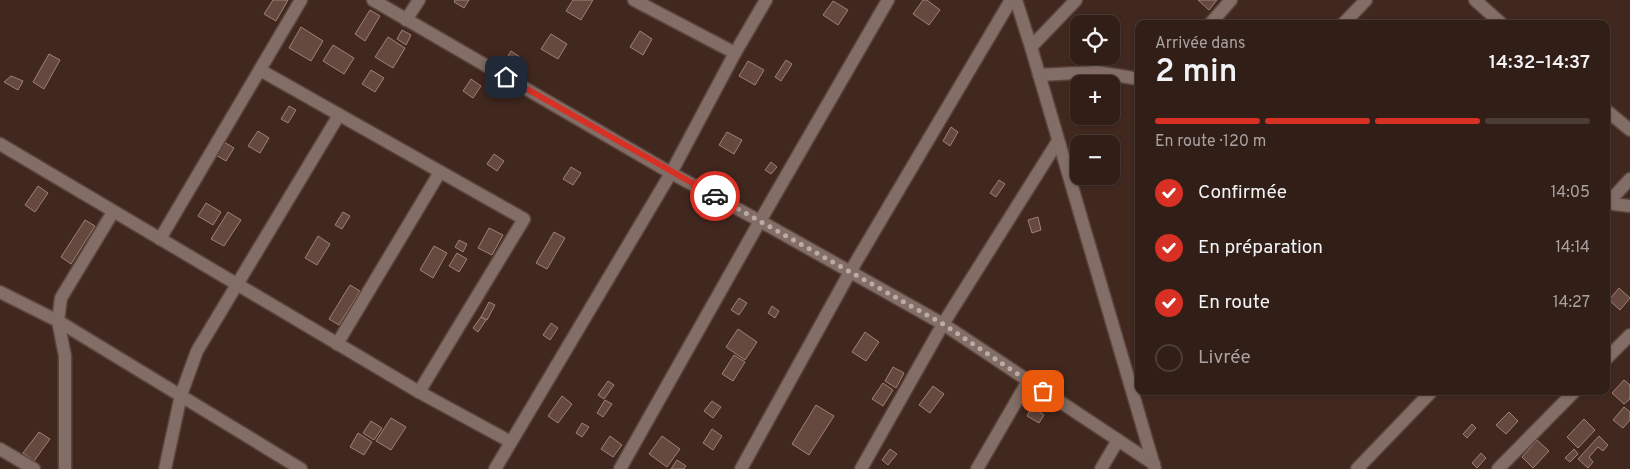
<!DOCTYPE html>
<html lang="fr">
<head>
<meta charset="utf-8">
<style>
	body { margin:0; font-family:Overpass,sans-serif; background:#3d2b24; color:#f1f3f6; height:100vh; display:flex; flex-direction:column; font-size:19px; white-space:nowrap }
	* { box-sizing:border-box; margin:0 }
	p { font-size:16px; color:#a8a2a1 }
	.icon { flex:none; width:28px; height:28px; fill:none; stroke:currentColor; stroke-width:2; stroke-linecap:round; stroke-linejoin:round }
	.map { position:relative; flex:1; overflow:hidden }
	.details { position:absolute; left:1135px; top:20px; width:475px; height:375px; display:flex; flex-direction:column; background:#311e17; border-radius:10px; box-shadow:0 1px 4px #0004,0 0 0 1px #4c3c36 }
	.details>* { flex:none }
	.tools { position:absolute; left:1070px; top:15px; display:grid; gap:10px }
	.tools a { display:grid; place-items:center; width:50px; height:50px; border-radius:10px; background:#311e17; box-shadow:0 1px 4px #0004,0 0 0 1px #4c3c36; font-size:25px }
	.pin { position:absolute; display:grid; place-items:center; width:42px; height:42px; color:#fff; margin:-21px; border-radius:10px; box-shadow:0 2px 8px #0006 }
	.courier { position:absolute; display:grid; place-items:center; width:50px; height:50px; margin:-25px; border:4px solid #d93025; border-radius:50%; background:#fff; color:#222; box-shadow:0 1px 6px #0007 }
	.overview em { font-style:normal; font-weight:600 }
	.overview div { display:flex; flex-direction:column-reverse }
	.overview { display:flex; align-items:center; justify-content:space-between; height:85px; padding:0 20px }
	h1 { font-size:32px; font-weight:600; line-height:38px }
	.bar { display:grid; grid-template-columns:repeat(4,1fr); gap:8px 5px; align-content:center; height:60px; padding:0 20px }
	.bar i { height:6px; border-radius:4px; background:#4c3c36 }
	.bar .current { background:#d93025 }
	.bar p { grid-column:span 4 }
	ol { padding:0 20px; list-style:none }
	li { display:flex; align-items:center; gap:15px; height:55px }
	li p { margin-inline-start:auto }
	li .icon { padding:5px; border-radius:50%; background:#d93025; color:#fff; stroke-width:4 }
	li:last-child { color:#a8a2a1 }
	li i { width:28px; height:28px; border:2px solid #4c3c36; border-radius:50% }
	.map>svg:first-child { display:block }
	.building { fill:#65493f; stroke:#9f8076 }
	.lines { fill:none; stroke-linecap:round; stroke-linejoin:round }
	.minor-casing { stroke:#5b443c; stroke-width:15 }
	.tertiary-casing { stroke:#5b443c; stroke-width:15 }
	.minor { stroke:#826e66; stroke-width:12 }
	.tertiary { stroke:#826e66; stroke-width:12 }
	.done { stroke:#bbaba6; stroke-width:5; stroke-dasharray:0 9 }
	.route { stroke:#d93025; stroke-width:6 }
</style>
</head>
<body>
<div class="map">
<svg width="1630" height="469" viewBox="0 0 1630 469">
	<rect width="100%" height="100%" fill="#41281f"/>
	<!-- building -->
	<g class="building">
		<polygon points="273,0 288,0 276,21 264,14"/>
		<polygon points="455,0 469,0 464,8 454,2"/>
		<polygon points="573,0 593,0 581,20 566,11"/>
		<polygon points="923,0 927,0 940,10 929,25 913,14"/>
		<polygon points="1198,0 1217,0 1209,10"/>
		<polygon points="833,1 848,10 838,25 823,15"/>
		<polygon points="370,10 380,16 365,41 355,34"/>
		<polygon points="301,27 323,41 311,61 289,48"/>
		<polygon points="402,30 411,35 406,45 397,39"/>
		<polygon points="640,31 652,39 643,55 630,47"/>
		<polygon points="551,34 567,44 558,59 541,49"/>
		<polygon points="388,37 405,48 393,68 375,57"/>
		<polygon points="333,45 354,58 344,74 323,61"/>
		<polygon points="511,51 520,57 512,69 503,64"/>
		<polygon points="49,54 60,60 44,89 33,82"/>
		<polygon points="786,60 792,64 781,81 775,77"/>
		<polygon points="748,61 764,70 755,85 739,76"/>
		<polygon points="371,70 384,78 375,92 362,84"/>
		<polygon points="11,76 23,81 18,90 4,82"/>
		<polygon points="471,79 481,86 473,98 463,91"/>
		<polygon points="289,106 296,110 288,123 281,119"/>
		<polygon points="951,127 958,132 950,146 943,141"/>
		<polygon points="258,131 269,138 260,153 248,146"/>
		<polygon points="727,132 742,140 734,154 719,145"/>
		<polygon points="224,142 234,148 226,161 216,155"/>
		<polygon points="494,154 504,161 497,171 487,164"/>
		<polygon points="771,162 777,167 771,174 765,170"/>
		<polygon points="571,167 581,173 573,185 563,179"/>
		<polygon points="999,180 1005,184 996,197 990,193"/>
		<polygon points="38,186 48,193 35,212 25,205"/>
		<polygon points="206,203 221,212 213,225 198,216"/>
		<polygon points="228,212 241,220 224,246 211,239"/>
		<polygon points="343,212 350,216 342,229 335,225"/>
		<polygon points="1038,217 1041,230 1032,233 1028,220"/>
		<polygon points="85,220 95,226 71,264 61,257"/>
		<polygon points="489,228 503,235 492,255 478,248"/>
		<polygon points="554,232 565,238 547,269 536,263"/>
		<polygon points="318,236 330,244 317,265 305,258"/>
		<polygon points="459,240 467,244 463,252 455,247"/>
		<polygon points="434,246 447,253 433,278 420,270"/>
		<polygon points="457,253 467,259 459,272 449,266"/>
		<polygon points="350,285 360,291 339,325 329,319"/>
		<polygon points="1619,288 1630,298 1620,310 1609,300"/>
		<polygon points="739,298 747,303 739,315 731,310"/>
		<polygon points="489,302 495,305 487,320 481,317"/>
		<polygon points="772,306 779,311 775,318 768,313"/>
		<polygon points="481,317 486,320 478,332 473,328"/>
		<polygon points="551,323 558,328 550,340 543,335"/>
		<polygon points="738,329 757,342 745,360 726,347"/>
		<polygon points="865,332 879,342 866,361 852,352"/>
		<polygon points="734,355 745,362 733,381 722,374"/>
		<polygon points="893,367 904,373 896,388 885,381"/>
		<polygon points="1624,380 1630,385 1630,399 1624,404 1612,393"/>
		<polygon points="608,381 614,385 604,399 598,395"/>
		<polygon points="883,383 893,390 883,406 872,399"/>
		<polygon points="933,386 944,394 930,413 919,405"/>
		<polygon points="562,396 572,404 558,423 548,416"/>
		<polygon points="605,400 612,404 603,417 597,413"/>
		<polygon points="712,401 721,407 713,418 704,411"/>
		<polygon points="816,405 834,416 809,455 792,444"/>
		<polygon points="1032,407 1044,415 1039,423 1027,416"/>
		<polygon points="1624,407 1630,412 1630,420 1623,428 1613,420"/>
		<polygon points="1509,412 1518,421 1506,434 1496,425"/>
		<polygon points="391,418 406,427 391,450 376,441"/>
		<polygon points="1584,419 1595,430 1578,448 1567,437"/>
		<polygon points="371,421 382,428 374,440 363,433"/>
		<polygon points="582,423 589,427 582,437 576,433"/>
		<polygon points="1472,424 1476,428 1467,438 1463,434"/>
		<polygon points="712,429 722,436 713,450 703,443"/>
		<polygon points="39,432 50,439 34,461 23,453"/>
		<polygon points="358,433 372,442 364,455 350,447"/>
		<polygon points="610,436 622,445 613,457 601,449"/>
		<polygon points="662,436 680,449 667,467 649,454"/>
		<polygon points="1599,436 1608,445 1603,451 1598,447 1589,457 1593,462 1588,468 1578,459"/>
		<polygon points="1537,440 1549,451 1533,468 1522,457"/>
		<polygon points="890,449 897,454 888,465 882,460"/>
		<polygon points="1574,449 1578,454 1570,462 1565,458"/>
		<polygon points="1481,453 1486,458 1477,468 1472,463"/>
		<polygon points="677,460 686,466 684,469 671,469"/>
	</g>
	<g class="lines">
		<defs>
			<g id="minor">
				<polyline points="373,0 671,173 760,221 943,324 1154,464"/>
				<polyline points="634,0 735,53"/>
				<polyline points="1475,0 1502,24"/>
				<polyline points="406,20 419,0"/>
				<polyline points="1210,24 1231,0"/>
				<polyline points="1343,24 1366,0"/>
				<polyline points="1031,47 1076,0"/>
				<polyline points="260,70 524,219 419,392"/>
				<polyline points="1039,75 1097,72 1139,79"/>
				<polyline points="1606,110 1630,130"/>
				<polyline points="0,144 419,392 511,442"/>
				<polyline points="1606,203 1630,206"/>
				<polyline points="1606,205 1630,179"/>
				<polyline points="160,239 301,0"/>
				<polyline points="0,292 58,321 301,469"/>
				<polyline points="337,344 440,172"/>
				<polyline points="1606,359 1630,335"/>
				<polyline points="0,449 34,469"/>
				<polyline points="65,469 65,356 58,321 61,298 113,212"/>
				<polyline points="165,469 181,395 197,351 339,115"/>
				<polyline points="495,469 671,173 735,53 766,0"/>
				<polyline points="620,469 760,221 888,0"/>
				<polyline points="741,469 850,272 1011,0"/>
				<polyline points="861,469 943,324 1058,141"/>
				<polyline points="977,469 1028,381"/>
				<polyline points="1101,469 1118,440"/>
				<polyline points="1357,469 1432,391"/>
				<polyline points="1498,469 1575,391"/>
			</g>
			<polyline id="tertiary" points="1016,0 1031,47 1155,469"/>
		</defs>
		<!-- minor casing -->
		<use href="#minor" class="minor-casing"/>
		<!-- tertiary casing -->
		<use href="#tertiary" class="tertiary-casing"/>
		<!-- minor -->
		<use href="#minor" class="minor"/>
		<!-- tertiary -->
		<use href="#tertiary" class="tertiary"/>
	</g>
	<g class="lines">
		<!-- done -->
		<polyline class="done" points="715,196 943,324 1043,391"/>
		<!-- route -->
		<polyline class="route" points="506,77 715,196"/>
	</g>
</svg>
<div class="tools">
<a><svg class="icon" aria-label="locate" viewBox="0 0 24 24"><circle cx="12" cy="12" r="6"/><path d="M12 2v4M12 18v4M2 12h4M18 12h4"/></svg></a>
<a>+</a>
<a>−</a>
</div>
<div class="pin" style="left:1043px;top:391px;background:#ea580c"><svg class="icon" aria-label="bag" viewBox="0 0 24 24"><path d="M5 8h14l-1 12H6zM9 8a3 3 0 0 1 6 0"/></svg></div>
<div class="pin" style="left:506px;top:77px;background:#1f2937"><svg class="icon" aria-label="home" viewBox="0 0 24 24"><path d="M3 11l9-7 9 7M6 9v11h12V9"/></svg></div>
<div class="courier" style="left:715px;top:196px"><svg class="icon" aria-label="car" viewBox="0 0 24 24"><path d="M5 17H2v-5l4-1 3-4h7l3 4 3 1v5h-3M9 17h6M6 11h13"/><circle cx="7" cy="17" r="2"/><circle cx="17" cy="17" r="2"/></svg></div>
<section class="details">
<div class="overview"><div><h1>2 min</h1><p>Arrivée dans</p></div><em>14:32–14:37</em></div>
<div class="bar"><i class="current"></i><i class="current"></i><i class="current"></i><i></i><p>En route · 120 m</p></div>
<ol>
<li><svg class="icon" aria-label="check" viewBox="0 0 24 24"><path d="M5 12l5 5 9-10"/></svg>Confirmée<p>14:05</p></li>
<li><svg class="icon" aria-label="check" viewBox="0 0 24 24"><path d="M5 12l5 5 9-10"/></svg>En préparation<p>14:14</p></li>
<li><svg class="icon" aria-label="check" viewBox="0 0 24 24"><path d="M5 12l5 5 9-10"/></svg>En route<p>14:27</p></li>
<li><i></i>Livrée</li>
</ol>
</section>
</div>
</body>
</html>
